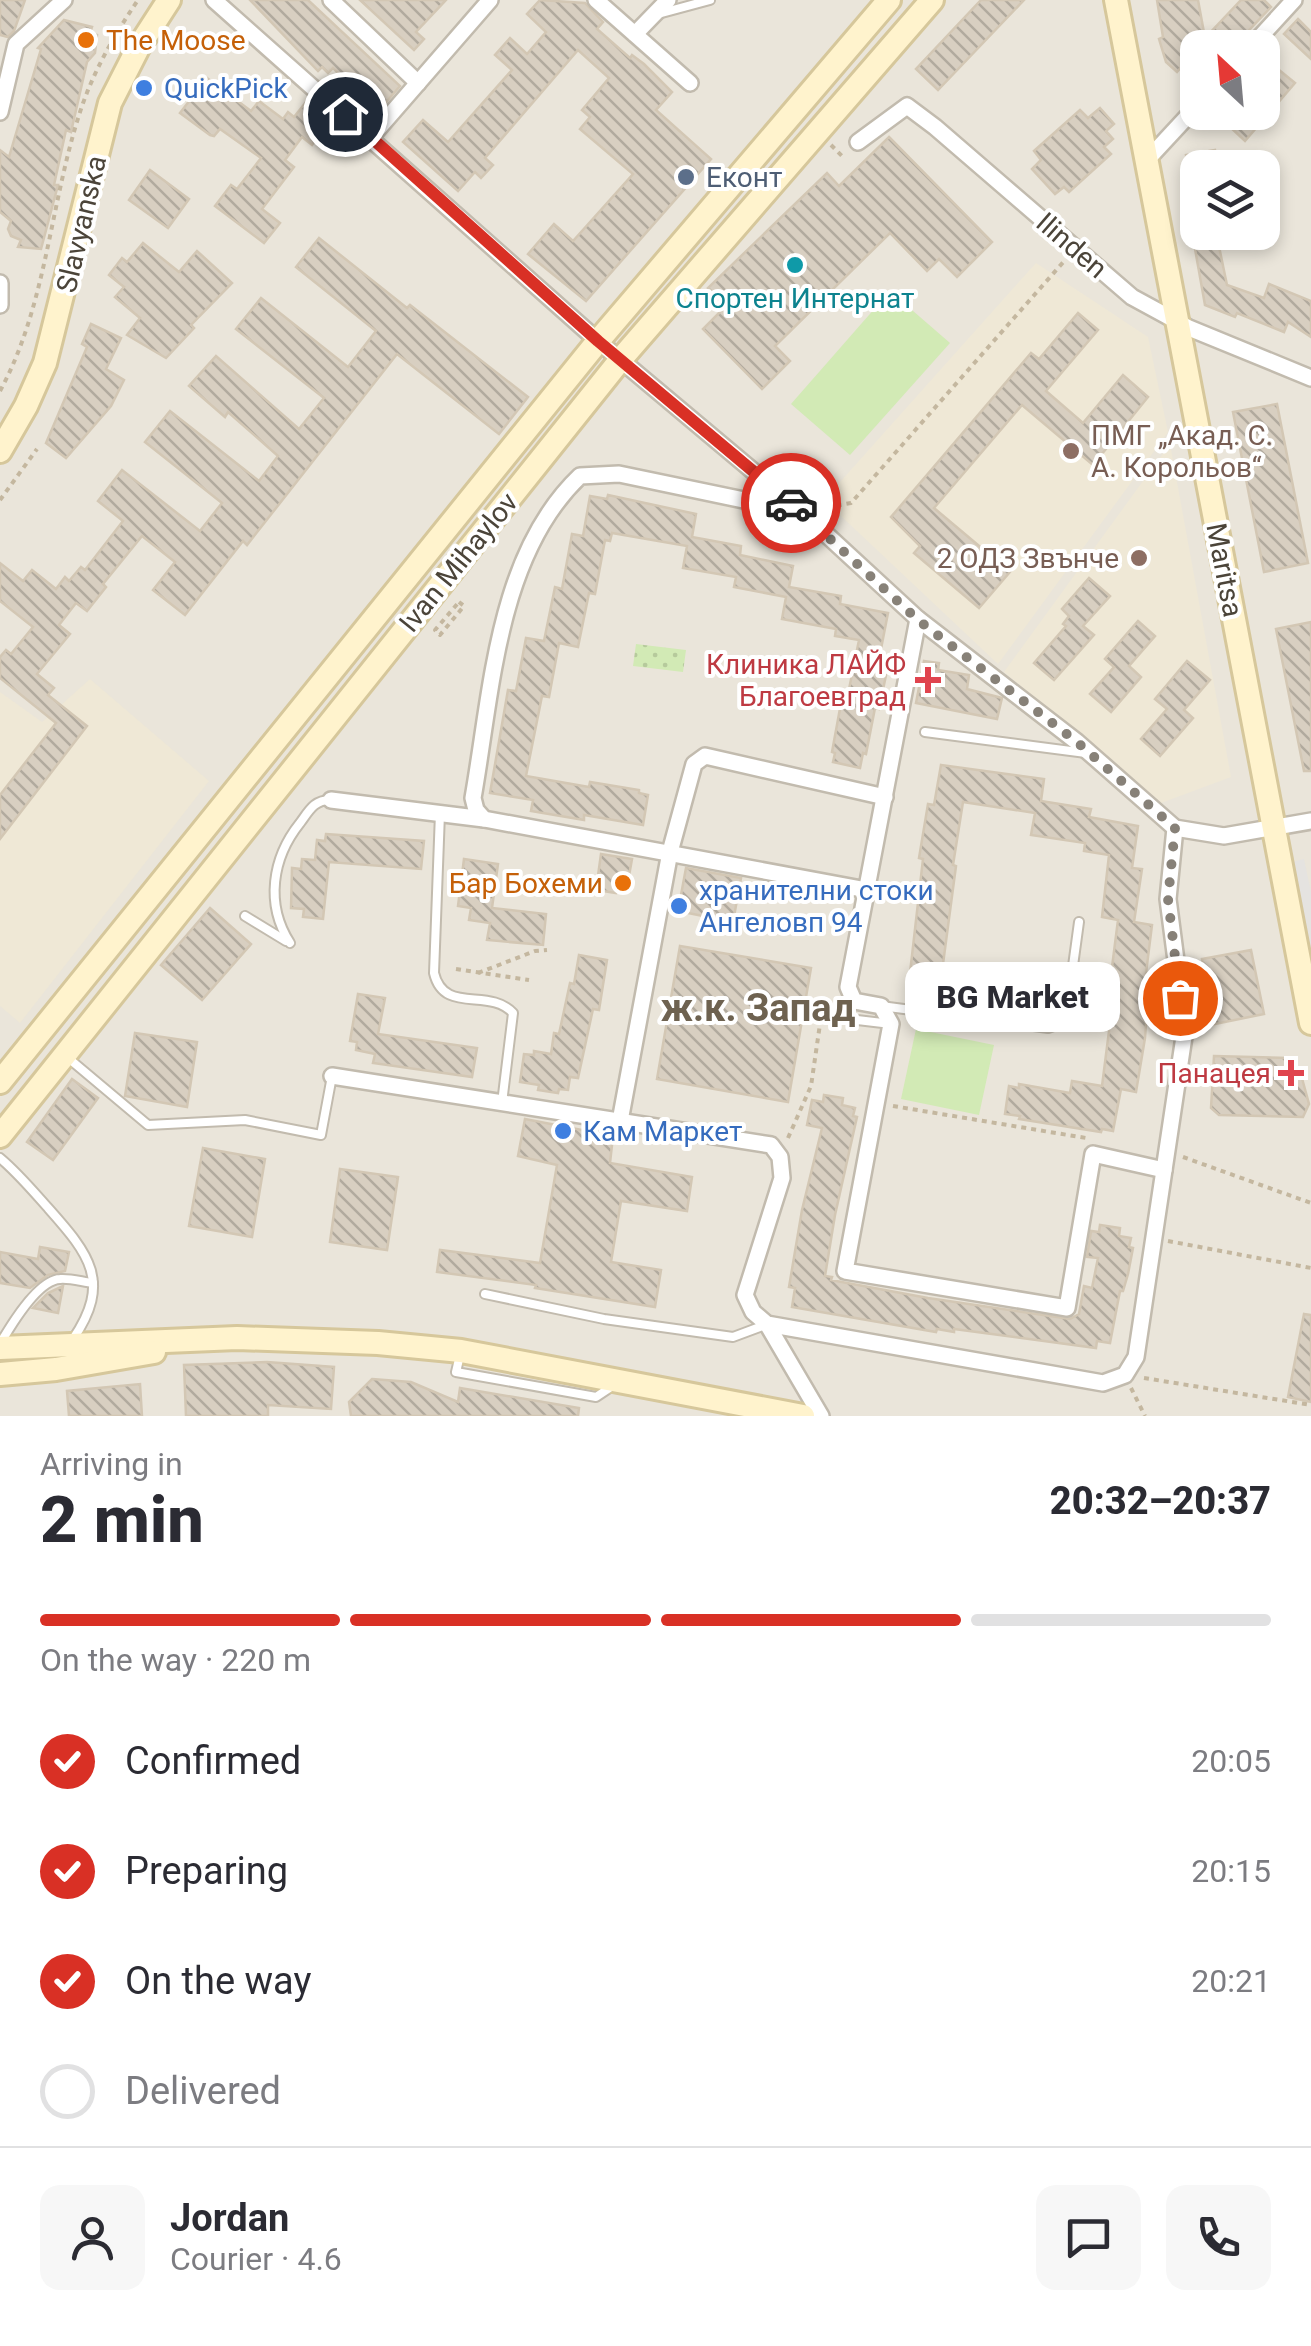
<!DOCTYPE html>
<html lang="en">
<head>
<meta charset="utf-8">
<style>
	body { margin:0; font-family:Roboto,sans-serif; background:#f7f7f7; color:#2b2b33; height:100vh; display:flex; flex-direction:column; font-size:38px; white-space:nowrap }
	* { box-sizing:border-box; margin:0 }
	p { font-size:32px; color:#7c7c81 }
	.icon { flex:none; width:55px; height:55px; fill:none; stroke:currentColor; stroke-width:2; stroke-linecap:round; stroke-linejoin:round }
	.map { position:relative; height:1416px; overflow:hidden }
	.panel { display:flex; flex-direction:column; background:#fff; flex:1 }
	.panel>* { flex:none }
	.needle { width:65px; rotate:334deg }
	.fabs { position:absolute; left:1180px; top:30px; display:grid; gap:20px }
	.fabs a { display:grid; place-items:center; width:100px; height:100px; border-radius:20px; background:#fff; box-shadow:0 5px 15px #0003; font-size:50px }
	.pin { position:absolute; display:grid; place-items:center; width:85px; height:85px; color:#fff; margin:-42px; border:5px solid #fff; border-radius:50%; box-shadow:0 2px 10px #0007 }
	.courier { position:absolute; display:grid; place-items:center; width:100px; height:100px; margin:-50px; border:8px solid #d93025; border-radius:50%; background:#fff; color:#222; box-shadow:0 2px 12px #0007 }
	.bubble { position:absolute; height:70px; border-radius:20px; background:#fff; box-shadow:0 5px 15px #0003; font-size:32px; font-weight:800; line-height:70px; text-align:center }
	.overview em { font-style:normal; font-weight:800 }
	.overview div { display:flex; flex-direction:column-reverse }
	.overview { display:flex; align-items:center; justify-content:space-between; height:170px; padding:0 40px }
	h1 { font-size:65px; font-weight:800; line-height:75px }
	.bar { display:grid; grid-template-columns:repeat(4,1fr); gap:15px 10px; align-content:center; height:120px; padding:0 40px }
	.bar i { height:12px; border-radius:8px; background:#e1e1e2 }
	.bar .current { background:#d93025 }
	.bar p { grid-column:span 4 }
	.line { display:flex; align-items:center; gap:25px; padding:0 40px; border-top:2px solid #e1e1e2 }
	.line div { flex:1 }
	.round { display:grid; place-items:center; flex:none; width:105px; height:105px; border-radius:20px; background:#f7f7f7 }
	ol { padding:0 40px; list-style:none }
	li { display:flex; align-items:center; gap:30px; height:110px }
	li p { margin-inline-start:auto }
	li .icon { padding:10px; border-radius:50%; background:#d93025; color:#fff; stroke-width:4 }
	li:last-child { color:#7c7c81 }
	li i { width:55px; height:55px; border:5px solid #e1e1e2; border-radius:50% }
	.map>svg:first-child { display:block }
	.residential { fill:#eae5da; fill-rule:evenodd }
	.education { fill:#efe8d6 }
	.green { fill:url(#green-dots) }
	.pitch { fill:#d2eab5 }
	.parking { fill:#e5e3e0 }
	.building { fill:url(#building-back-hatch); stroke:#d3c7b4; stroke-width:2.5 }
	.lines { fill:none; stroke-linecap:round; stroke-linejoin:round }
	.lane-casing { stroke:#c2bbae; stroke-width:12 }
	.street-casing { stroke:#c2bbae; stroke-width:20 }
	.secondary-casing { stroke:#d6c79b; stroke-width:28 }
	.path { stroke:#c4b79f; stroke-width:4; stroke-dasharray:5 5; stroke-linecap:butt }
	.lane { stroke:#fff; stroke-width:8 }
	.street { stroke:#fff; stroke-width:15 }
	.secondary { stroke:#fff3cd; stroke-width:22 }
	.done { stroke:#878178; stroke-width:10; stroke-dasharray:0 18 }
	.route { stroke:#d93025; stroke-width:12 }
	.food-dot { fill:#e8710a; stroke:#fff; stroke-width:4 }
	.shop-dot { fill:#3f7fe0; stroke:#fff; stroke-width:4 }
	.service-dot { fill:#5c6f8a; stroke:#fff; stroke-width:4 }
	.culture-dot { fill:#0f9aa8; stroke:#fff; stroke-width:4 }
	.education-dot { fill:#8d6e63; stroke:#fff; stroke-width:4 }
	.health-dot { fill:#e0444e; stroke:#fff; stroke-width:4 }
	.labels { text-anchor:middle; stroke-width:8; stroke-linejoin:round; paint-order:stroke }
	.food-label { font-size:28px; fill:#c56008; stroke:#fff; text-anchor:start }
	.shop-label { font-size:28px; fill:#366cbe; stroke:#fff; text-anchor:start }
	.service-label { font-size:28px; fill:#4e5e75; stroke:#fff; text-anchor:start }
	.street-label { font-size:28px; fill:#4b4439; stroke:#fff }
	.culture-label { font-size:28px; fill:#0d838f; stroke:#fff }
	.education-label { font-size:28px; fill:#785e54; stroke:#fff; text-anchor:start }
	.health-label { font-size:28px; fill:#be3a42; stroke:#fff; text-anchor:end }
	.district-label { font-size:38px; font-weight:bold; fill:#6e6250; stroke:#fff }
</style>
</head>
<body>
<div class="map">
<svg width="1311" height="1416" viewBox="0 0 1311 1416">
	<defs>
		<pattern id="green-dots" width="8" height="8" patternUnits="userSpaceOnUse" patternTransform="scale(2.5)"><rect width="8" height="8" fill="#d2eab5"/><path d="M2 2h.1M6 6h.1" fill="none" stroke="#b6ca9c" stroke-width="1.8" stroke-linecap="round"/></pattern>
		<pattern id="building-back-hatch" width="6" height="6" patternUnits="userSpaceOnUse" patternTransform="scale(2.5)"><rect width="6" height="6" fill="#d8cfc1"/><path d="M-1 5l2 2M0 0l6 6M5-1l2 2" fill="none" stroke="#b1aa9e"/></pattern>
	</defs>
	<rect width="100%" height="100%" fill="#f6f3ec"/>
	<!-- residential -->
	<path class="residential" d="M0,0H1311V1416H0ZM1198,48H1262V112H1198ZM1198,168H1262V232H1198Z"/>
	<!-- education -->
	<g class="education">
		<polygon points="1036,263 1148,337 1168,432 998,664 824,500"/>
		<polygon points="1170,444 1231,777 1161,803 1004,672"/>
		<polygon points="90,679 209,781 20,1023 0,1006 0,692 42,722"/>
	</g>
	<!-- green -->
	<polygon class="green" points="636,644 686,650 683,672 633,666"/>
	<!-- pitch -->
	<g class="pitch">
		<polygon points="890,291 950,343 850,455 791,404"/>
		<polygon points="916,1029 994,1045 979,1115 901,1099"/>
	</g>
	<!-- parking -->
	<polygon class="parking" points="1304,859 1311,892 1311,969 1289,863"/>
	<!-- building -->
	<g class="building">
		<polygon points="0,0 25,0 14,31 8,37 0,35"/>
		<polygon points="250,0 308,0 400,86 376,114 370,114 354,99 359,93 333,68 328,73 322,67 318,71"/>
		<polygon points="360,0 446,0 416,32 424,39 414,50"/>
		<polygon points="540,0 585,3 603,22 597,29 630,58 632,55 644,64 672,92 656,110 711,159 586,301 528,254 554,224 573,241 633,174 580,129 590,117 582,110 609,78 578,50 485,158 493,165 481,178 475,172 458,191 403,142 423,120 448,142 512,70 495,55 510,38 527,54 546,32 527,14"/>
		<polygon points="981,0 1024,0 938,90 916,69"/>
		<polygon points="1157,0 1198,0 1205,38 1241,0 1264,0 1271,7 1232,48 1198,48 1177,72 1166,62 1159,39 1163,37"/>
		<polygon points="1298,19 1311,32 1311,59 1284,34"/>
		<polygon points="64,20 92,27 90,33 97,35 95,53 87,62 71,132 66,130 54,185 58,185 41,249 18,247 21,240 11,236 8,229 11,221 0,212 0,150 9,157 41,49 38,48"/>
		<polygon points="1262,56 1295,83 1245,141 1214,112 1262,112"/>
		<polygon points="207,78 251,111 259,101 283,119 288,112 294,117 306,102 330,120 312,145 302,137 285,160 294,167 262,209 280,223 264,243 215,206 231,185 237,189 261,158 220,129 214,136 210,135 180,113"/>
		<polygon points="1100,108 1114,124 1106,131 1113,139 1104,147 1111,154 1069,192 1064,187 1055,194 1032,169 1041,160 1034,151 1080,110 1088,118"/>
		<polygon points="889,137 992,242 957,277 939,259 927,271 890,233 775,346 790,361 762,389 703,329 726,306 708,288 827,173 839,186"/>
		<polygon points="1215,150 1218,168 1188,168 1186,155"/>
		<polygon points="150,170 189,199 168,228 129,200"/>
		<polygon points="1192,232 1216,232 1227,285 1264,298 1269,284 1311,301 1311,337 1288,322 1284,332 1237,313 1235,317 1205,305"/>
		<polygon points="319,238 407,308 410,305 528,397 499,434 397,354 247,545 243,541 185,615 153,590 175,562 142,536 103,584 106,587 87,611 76,603 59,625 70,634 37,674 54,688 48,695 87,726 0,839 0,795 56,723 0,678 0,657 6,650 11,654 33,627 0,601 0,563 23,581 32,570 56,589 65,577 69,581 81,567 85,570 123,521 98,501 122,470 200,531 222,503 145,442 170,411 259,481 278,456 228,412 225,417 189,386 216,356 299,429 324,398 236,329 261,298 348,367 376,331 296,267"/>
		<polygon points="143,243 179,272 197,251 232,283 191,325 194,328 166,358 127,335 140,318 115,297 124,287 109,275 122,258 127,262"/>
		<polygon points="1078,313 1098,330 1046,391 1083,423 1123,375 1148,397 1093,465 1022,405 934,508 1010,572 979,608 914,553 920,546 891,517 1031,353 1039,359"/>
		<polygon points="91,324 121,338 106,369 124,380 111,406 66,458 46,443 87,347 82,344"/>
		<polygon points="1277,404 1308,563 1264,572 1233,412"/>
		<polygon points="608,495 696,514 692,537 741,546 740,555 793,566 789,587 841,596 840,604 888,613 880,654 890,656 879,709 875,708 866,754 863,753 860,768 833,762 835,753 832,752 841,703 846,704 859,640 835,636 836,629 782,619 786,597 734,587 736,577 683,568 687,546 612,533 610,541 605,540 595,594 589,593 578,647 559,643 549,697 542,696 526,776 589,787 590,782 639,790 639,793 648,795 643,825 584,815 584,820 531,811 533,800 490,793 508,690 516,691 526,638 544,641 555,587 562,589 572,534 583,536 590,496 607,499"/>
		<polygon points="1089,578 1110,596 1083,626 1094,635 1054,680 1034,663 1066,626 1063,624 1069,616 1062,609"/>
		<polygon points="1138,621 1155,636 1129,666 1141,677 1111,712 1090,694 1114,667 1105,659"/>
		<polygon points="1311,622 1311,771 1304,771 1276,629"/>
		<polygon points="924,661 939,663 938,670 969,675 967,689 1002,698 997,719 916,703"/>
		<polygon points="1187,661 1210,680 1184,710 1193,718 1160,756 1141,739 1167,709 1155,699"/>
		<polygon points="941,765 1044,779 1041,801 1091,809 1089,817 1138,826 1132,868 1142,869 1134,922 1152,925 1145,981 1149,982 1145,1038 1136,1092 1121,1089 1113,1131 1102,1129 1101,1132 1019,1119 1020,1116 1005,1114 1009,1086 1019,1088 1019,1084 1070,1093 1072,1081 1102,1086 1116,976 1111,975 1118,920 1102,917 1109,855 1084,851 1085,843 1031,835 1035,813 963,802 953,865 956,866 943,964 940,964 938,977 910,973 923,859 919,858 928,804 934,805"/>
		<polygon points="326,834 424,841 421,869 329,862 323,919 303,917 304,909 291,908 292,868 301,869 302,859 315,860 317,840 325,841"/>
		<polygon points="601,854 632,859 627,887 617,885 616,893 596,890"/>
		<polygon points="464,859 498,864 492,908 546,914 543,945 487,940 490,923 469,920 471,908 458,906"/>
		<polygon points="686,868 741,878 733,922 678,911"/>
		<polygon points="210,908 251,944 202,1000 161,965"/>
		<polygon points="680,946 811,968 788,1102 657,1079"/>
		<polygon points="1251,950 1264,1014 1215,1024 1202,959"/>
		<polygon points="579,955 607,960 599,1010 593,1009 578,1078 570,1077 568,1090 559,1089 558,1093 538,1090 539,1085 520,1082 524,1054 534,1055 534,1051 551,1054 554,1033 559,1034 570,983 574,984"/>
		<polygon points="358,994 385,998 378,1034 477,1048 472,1077 373,1063 375,1054 356,1050 357,1042 350,1041"/>
		<polygon points="135,1033 197,1042 187,1107 125,1096"/>
		<polygon points="1214,1056 1288,1058 1300,1071 1309,1104 1303,1117 1219,1115 1211,1108"/>
		<polygon points="72,1079 98,1098 53,1160 27,1142"/>
		<polygon points="824,1095 843,1098 842,1105 855,1108 853,1116 857,1117 835,1215 825,1276 832,1277 831,1280 928,1298 1070,1319 1079,1314 1084,1286 1092,1288 1098,1258 1087,1257 1091,1231 1099,1232 1100,1225 1120,1228 1119,1236 1131,1238 1129,1247 1133,1248 1128,1274 1123,1291 1120,1291 1110,1343 1097,1341 1096,1348 954,1329 954,1332 937,1329 936,1332 792,1307 795,1288 789,1287 802,1210 822,1128 807,1125 812,1100 823,1102"/>
		<polygon points="525,1119 613,1136 610,1163 692,1177 687,1211 621,1201 611,1262 661,1270 655,1307 535,1288 536,1285 437,1272 440,1250 540,1263 557,1165 518,1156"/>
		<polygon points="203,1148 265,1159 252,1237 189,1226"/>
		<polygon points="340,1169 398,1177 387,1250 330,1242"/>
		<polygon points="40,1247 69,1252 65,1271 48,1275 30,1288 0,1283 0,1252 38,1259"/>
		<polygon points="63,1286 58,1313 33,1308 48,1293"/>
		<polygon points="1304,1314 1311,1315 1311,1402 1288,1397"/>
		<polygon points="267,1362 334,1367 331,1409 268,1405 268,1416 186,1416 184,1365"/>
		<polygon points="372,1379 411,1382 458,1402 460,1388 579,1408 578,1416 351,1416 349,1402"/>
		<polygon points="140,1384 142,1416 69,1416 67,1391"/>
	</g>
	<g class="lines">
		<defs>
			<g id="lane">
				<polyline points="658,14 710,0"/>
				<polyline points="925,732 1086,753"/>
				<path d="M440,813L434,973C444,1015 489,987 513,1013L502,1103"/>
				<polyline points="245,916 286,941"/>
				<path d="M290,943C265,904 272,858 300,823C309,811 314,800 330,800"/>
				<polyline points="881,1006 1048,1028 1059,1024 1066,1017 1079,922"/>
				<polyline points="832,1017 891,1024"/>
				<polyline points="67,1057 148,1125 245,1120 321,1135 332,1076"/>
				<path d="M0,1158C18,1173 33,1191 49,1209C89,1254 112,1282 73,1339"/>
				<polyline points="485,1294 604,1319 733,1337 765,1325"/>
				<path d="M0,1344C11,1325 38,1280 60,1279C70,1278 83,1282 93,1283"/>
				<polyline points="460,1355 456,1372 596,1397 614,1385"/>
			</g>
			<g id="street">
				<polyline points="214,0 598,341 803,513 918,619 1077,742 1175,828 1224,836 1311,821"/>
				<polyline points="331,0 418,83"/>
				<polyline points="596,0 690,83"/>
				<polyline points="635,34 668,0"/>
				<polyline points="1250,48 1294,0"/>
				<polyline points="0,112 16,44 64,0"/>
				<polyline points="371,137 490,0"/>
				<polyline points="858,142 907,106 935,127 1132,297 1189,328 1311,378"/>
				<polyline points="1147,160 1198,105"/>
				<polyline points="0,283 0,305"/>
				<path d="M801,512L619,474L580,476C497,555 492,691 473,798L476,810L484,819L867,890"/>
				<polyline points="918,619 848,987 854,1001 881,1006 891,1024 845,1271 1067,1308 1093,1154 1164,1170"/>
				<polyline points="331,800 484,819"/>
				<polyline points="332,1076 771,1145 780,1157 782,1178 745,1295 753,1312 767,1324 1103,1383 1125,1375 1136,1357 1185,1030 1168,899 1175,828"/>
				<polyline points="620,1121 670,852 694,764 705,756 885,797"/>
				<polyline points="767,1324 821,1416"/>
			</g>
			<g id="secondary">
				<polyline points="1116,0 1311,1023"/>
				<polyline points="0,451 26,406 45,363 110,103 138,48 169,0"/>
				<polyline points="0,1082 598,341 889,0"/>
				<polyline points="0,1136 621,359 932,0"/>
				<polyline points="0,1348 237,1338 378,1343 461,1351 803,1416"/>
				<polyline points="0,1374 56,1369 154,1352"/>
			</g>
		</defs>
		<!-- lane casing -->
		<use href="#lane" class="lane-casing"/>
		<!-- street casing -->
		<use href="#street" class="street-casing"/>
		<!-- secondary casing -->
		<use href="#secondary" class="secondary-casing"/>
		<!-- path -->
		<g class="path">
			<polyline points="831,145 843,157"/>
			<path d="M0,391C47,305 50,202 81,109C94,70 115,34 138,0"/>
			<polyline points="0,500 37,449"/>
			<polyline points="830,514 840,505 851,503 1066,259"/>
			<polygon points="459,602 464,606 440,635 435,630"/>
			<polyline points="456,969 529,980"/>
			<polyline points="478,973 535,951 547,950"/>
			<polyline points="893,1106 1086,1138"/>
			<polyline points="788,1138 811,1086 820,1024"/>
			<polyline points="1183,1157 1311,1203"/>
			<polyline points="1168,1241 1311,1268"/>
			<polyline points="1144,1378 1311,1405"/>
			<polyline points="1131,1388 1145,1416"/>
		</g>
		<!-- lane -->
		<use href="#lane" class="lane"/>
		<!-- street -->
		<use href="#street" class="street"/>
		<!-- secondary -->
		<use href="#secondary" class="secondary"/>
	</g>
	<g class="lines">
		<!-- done -->
		<polyline class="done" points="791,503 918,620 1077,742 1175,828 1168,899 1180,998"/>
		<!-- route -->
		<polyline class="route" points="345,114 598,341 791,503"/>
	</g>
	<!-- markers -->
	<g class="food-dot">
		<circle cx="86" cy="40" r="10"/>
		<circle cx="623" cy="883" r="10"/>
	</g>
	<g class="shop-dot">
		<circle cx="144" cy="88" r="10"/>
		<circle cx="679" cy="906" r="10"/>
		<circle cx="563" cy="1131" r="10"/>
	</g>
	<circle class="service-dot" cx="686" cy="177" r="10"/>
	<circle class="culture-dot" cx="795" cy="265" r="10"/>
	<g class="education-dot">
		<circle cx="1071" cy="451" r="10"/>
		<circle cx="1139" cy="558" r="10"/>
	</g>
	<g class="health-dot">
		<path d="M923 665h10v10h10v10h-10v10h-10v-10h-10v-10h10z"/>
		<path d="M1286 1058h10v10h10v10h-10v10h-10v-10h-10v-10h10z"/>
	</g>
	<g class="labels">
		<!-- food labels -->
		<g class="food-label">
			<text x="106" y="50">The Moose</text>
			<text x="603" y="893" text-anchor="end">Бар Бохеми</text>
		</g>
		<!-- shop labels -->
		<g class="shop-label">
			<text x="164" y="98">QuickPick</text>
			<text x="699" y="900">хранителни стоки<tspan x="699" dy="32">Ангеловп 94</tspan></text>
			<text x="583" y="1141">Кам Маркет</text>
		</g>
		<!-- service labels -->
		<g class="service-label">
			<text x="706" y="187">Еконт</text>
		</g>
		<!-- street labels -->
		<g class="street-label">
			<text transform="translate(81 224) rotate(-77)" y="10">Slavyanska</text>
			<text transform="translate(1072 245) rotate(41)" y="10">Ilinden</text>
			<text transform="translate(458 562) rotate(-51)" y="10">Ivan Mihaylov</text>
			<text transform="translate(1225 570) rotate(79)" y="10">Maritsa</text>
		</g>
		<!-- culture labels -->
		<g class="culture-label">
			<text x="795" y="308">Спортен Интернат</text>
		</g>
		<!-- education labels -->
		<g class="education-label">
			<text x="1091" y="445">ПМГ „Акад. С.<tspan x="1091" dy="32">А. Корольов“</tspan></text>
			<text x="1119" y="568" text-anchor="end">2 ОДЗ Звънче</text>
		</g>
		<!-- health labels -->
		<g class="health-label">
			<text x="906" y="674">Клиника ЛАЙФ<tspan x="906" dy="32">Благоевград</tspan></text>
			<text x="1271" y="1083">Панацея</text>
		</g>
		<!-- district labels -->
		<g class="district-label">
			<text x="758" y="1021">ж.к. Запад</text>
		</g>
	</g>
</svg>
<div class="fabs">
<a><svg class="needle" viewBox="-14 -14 28 28"><path d="M0-13l5 13h-10z" fill="#e53935"/><path d="M0 13l5-13h-10z" fill="#7c7c81"/></svg></a>
<a><svg class="icon" aria-label="layers" viewBox="0 0 24 24"><path d="M12 4l9 5-9 5-9-5zM3 14l9 5 9-5"/></svg></a>
</div>
<div class="pin" style="left:1180px;top:998px;background:#ea580c"><svg class="icon" aria-label="bag" viewBox="0 0 24 24"><path d="M5 8h14l-1 12H6zM9 8a3 3 0 0 1 6 0"/></svg></div>
<div class="pin" style="left:345px;top:114px;background:#1f2937"><svg class="icon" aria-label="home" viewBox="0 0 24 24"><path d="M3 11l9-7 9 7M6 9v11h12V9"/></svg></div>
<div class="courier" style="left:791px;top:503px"><svg class="icon" aria-label="car" viewBox="0 0 24 24"><path d="M5 17H2v-5l4-1 3-4h7l3 4 3 1v5h-3M9 17h6M6 11h13"/><circle cx="7" cy="17" r="2"/><circle cx="17" cy="17" r="2"/></svg></div>
<div class="bubble" style="left:905px;top:962px;width:215px">BG Market</div>
</div>
<section class="panel">
<div class="overview"><div><h1>2 min</h1><p>Arriving in</p></div><em>20:32–20:37</em></div>
<div class="bar"><i class="current"></i><i class="current"></i><i class="current"></i><i></i><p>On the way · 220 m</p></div>
<ol>
<li><svg class="icon" aria-label="check" viewBox="0 0 24 24"><path d="M5 12l5 5 9-10"/></svg>Confirmed<p>20:05</p></li>
<li><svg class="icon" aria-label="check" viewBox="0 0 24 24"><path d="M5 12l5 5 9-10"/></svg>Preparing<p>20:15</p></li>
<li><svg class="icon" aria-label="check" viewBox="0 0 24 24"><path d="M5 12l5 5 9-10"/></svg>On the way<p>20:21</p></li>
<li><i></i>Delivered</li>
</ol>
<div class="line" style="height:180px"><a class="round"><svg class="icon" aria-label="person" viewBox="0 0 24 24"><circle cx="12" cy="8" r="4"/><path d="M4 21q1-7 8-7t8 7"/></svg></a><div><b>Jordan</b><p>Courier · 4.6</p></div><a class="round"><svg class="icon" aria-label="chat" viewBox="0 0 24 24"><path d="M4 5h16v11H9l-5 4z"/></svg></a><a class="round"><svg class="icon" aria-label="phone" viewBox="0 0 24 24"><path d="M5 4h4l2 5-3 2q2 4 5 5l2-3 5 2v4C11 20 4 13 5 4z"/></svg></a></div>
</section>
</body>
</html>
